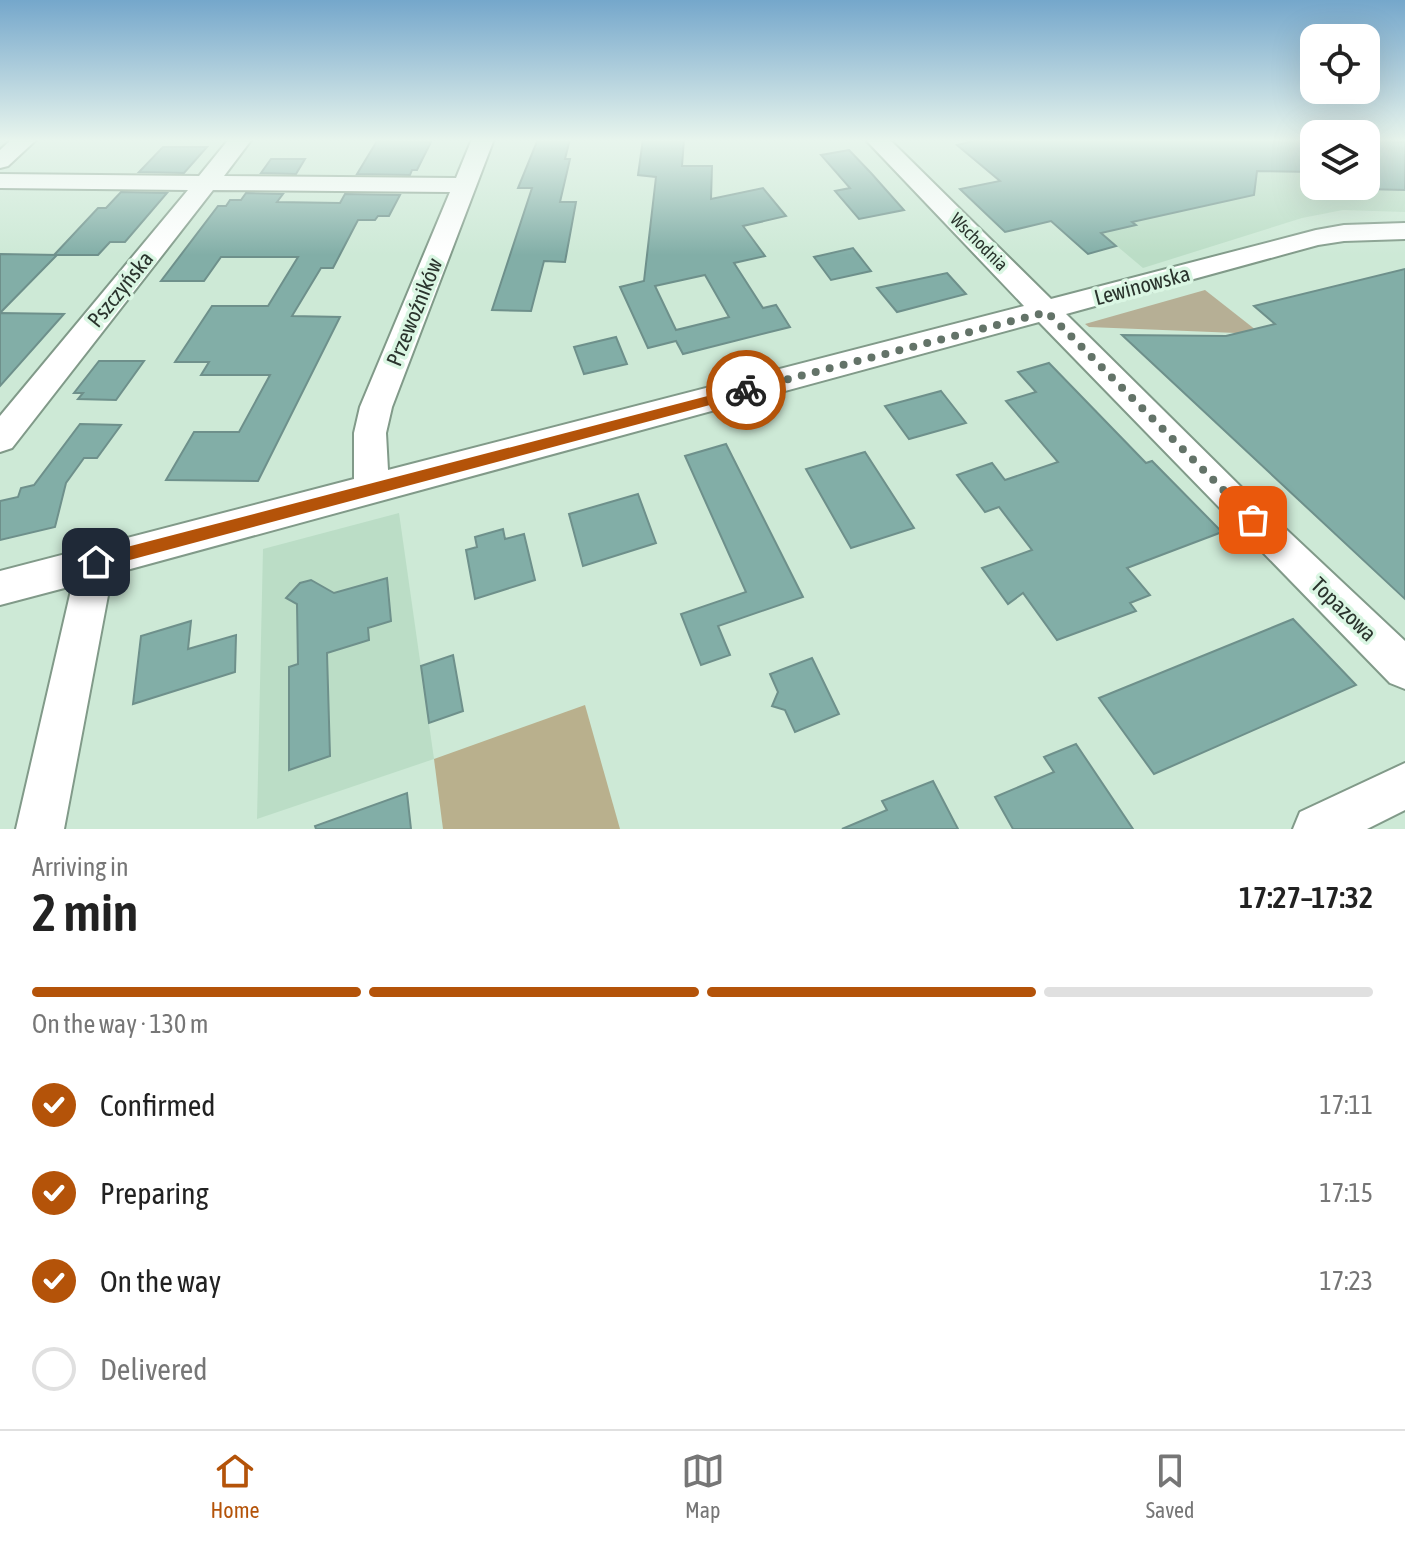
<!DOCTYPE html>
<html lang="en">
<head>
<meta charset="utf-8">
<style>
	body { margin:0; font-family:"Asap Condensed",sans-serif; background:#f6f6f6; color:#222; height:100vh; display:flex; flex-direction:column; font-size:30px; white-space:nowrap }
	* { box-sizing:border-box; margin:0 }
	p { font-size:26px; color:#767676 }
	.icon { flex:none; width:44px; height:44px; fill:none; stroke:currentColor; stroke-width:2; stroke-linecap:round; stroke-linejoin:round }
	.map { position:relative; height:829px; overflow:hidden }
	.side { display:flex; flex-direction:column; background:#fff; flex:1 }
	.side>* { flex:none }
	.fabs { position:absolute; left:1300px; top:24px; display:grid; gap:16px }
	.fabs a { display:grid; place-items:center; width:80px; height:80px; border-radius:16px; background:#fff; box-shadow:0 8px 32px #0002; font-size:40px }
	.pin { position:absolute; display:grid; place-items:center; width:68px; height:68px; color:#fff; margin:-34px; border-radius:16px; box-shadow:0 4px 12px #0006 }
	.courier { position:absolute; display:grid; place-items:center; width:80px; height:80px; margin:-40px; border:6px solid #b45309; border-radius:50%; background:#fff; color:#222; box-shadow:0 2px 10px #0007 }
	.headline em { font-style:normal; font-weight:600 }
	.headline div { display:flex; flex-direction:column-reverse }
	.headline { display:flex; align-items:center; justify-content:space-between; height:136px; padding:0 32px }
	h1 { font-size:52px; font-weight:600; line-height:60px }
	.bar { display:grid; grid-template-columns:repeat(4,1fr); gap:12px 8px; align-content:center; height:96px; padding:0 32px }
	.bar i { height:10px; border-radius:6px; background:#e0e0e0 }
	.bar .active { background:#b45309 }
	.bar p { grid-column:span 4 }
	ol { padding:0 32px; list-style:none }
	li { display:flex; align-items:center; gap:24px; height:88px }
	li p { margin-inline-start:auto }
	li .icon { padding:8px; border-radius:50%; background:#b45309; color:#fff; stroke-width:4 }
	li:last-child { color:#767676 }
	li i { width:44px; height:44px; border:4px solid #e0e0e0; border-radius:50% }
	.menu { display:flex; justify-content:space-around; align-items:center; height:112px; border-top:2px solid #e0e0e0; background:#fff; font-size:22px; color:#767676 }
	.menu a { display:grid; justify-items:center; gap:4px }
	.menu .active { color:#b45309 }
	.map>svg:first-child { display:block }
	.built { fill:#bbddc6 }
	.green { fill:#b6af95 }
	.forest { fill:#b9b08d }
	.building { fill:#82aea7; stroke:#6e908b; stroke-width:2; fill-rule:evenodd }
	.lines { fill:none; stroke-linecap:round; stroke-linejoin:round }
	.minor-casing { stroke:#819a89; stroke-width:4 }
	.minor { fill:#fff; fill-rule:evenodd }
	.route { fill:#b45309 }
	.done { stroke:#637368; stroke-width:8; stroke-dasharray:0 14.4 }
	.labels { text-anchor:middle; stroke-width:7; stroke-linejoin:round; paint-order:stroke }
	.far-street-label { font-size:18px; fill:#2a342d; stroke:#daf6e3 }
	.street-label { font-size:22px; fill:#2a342d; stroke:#daf6e3 }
</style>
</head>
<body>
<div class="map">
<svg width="1405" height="829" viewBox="0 0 1405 829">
	<rect width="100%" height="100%" fill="#cde9d6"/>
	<!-- built -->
	<g class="built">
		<polygon points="1019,139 1314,139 1314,186 1366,186 1366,139 1405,139 1405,212 1343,210 1302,218 1143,268 1092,225"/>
		<polygon points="399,513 434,759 257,819 263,549"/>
	</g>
	<!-- green -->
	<polygon class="green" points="1205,290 1261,334 1089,327 1085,324"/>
	<!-- forest -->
	<polygon class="forest" points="585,705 620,829 443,829 434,759"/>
	<!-- building -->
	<g class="building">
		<polygon points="538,139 570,139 565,159 570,159 560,202 576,202 565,262 544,261 531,311 492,310 532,188 518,188"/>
		<path d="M643,139H684L682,166H712L711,199L763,188L786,216L743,226L765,256L734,263L763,308L776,305L790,327L683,354L676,341L648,348L620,287L644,281L656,177L638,175ZM705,275L729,317L676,330L655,286Z"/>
		<polygon points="982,139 1314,140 1314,172 1257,171 1254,195 1132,222 1136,225 1101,233 1116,246 1088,254 1051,221 1005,232 960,189 1000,181 957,145"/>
		<polygon points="377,141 393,141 431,142 417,170 412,170 410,175 357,174"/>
		<polygon points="1366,141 1405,142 1405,190 1366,189"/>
		<polygon points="163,147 207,147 184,173 139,172"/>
		<polygon points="849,150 871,173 904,210 859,219 835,191 850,188 821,155"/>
		<polygon points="271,159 305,159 296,174 261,173"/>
		<polygon points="121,192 167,193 125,242 110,242 98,255 54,255 98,208 106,208"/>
		<polygon points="246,193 283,194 277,202 340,203 345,194 400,195 389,216 378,216 375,220 358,220 333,268 321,268 292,316 340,317 258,481 166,480 194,432 239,432 270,375 201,375 209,362 175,362 212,306 268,306 298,257 221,257 204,281 161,281 218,206 226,206 230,200 241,200"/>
		<polygon points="853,248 871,271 831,280 814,257"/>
		<polygon points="0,254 57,255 0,313"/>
		<polygon points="1405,269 1405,599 1122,335 1226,336 1275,324 1254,306"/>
		<polygon points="947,273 966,294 897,312 877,288"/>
		<polygon points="0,313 64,314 0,386"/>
		<polygon points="616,337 627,364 584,374 574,347"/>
		<polygon points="99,361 144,361 116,400 78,399 83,393 74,393"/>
		<polygon points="1049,363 1146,463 1152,461 1222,532 1127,568 1150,595 1130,603 1136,611 1057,640 1023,593 1008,604 982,568 1032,550 999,507 985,512 957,475 992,463 1005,480 1058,462 1006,401 1036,392 1018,372"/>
		<polygon points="941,391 966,423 909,439 885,406"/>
		<polygon points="80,424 121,425 97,458 84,458 66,483 55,527 0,540 0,501 18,497 21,488 34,485"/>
		<polygon points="726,444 803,597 718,626 730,655 701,665 681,614 746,592 685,456"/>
		<polygon points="865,452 914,528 851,548 806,469"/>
		<polygon points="638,494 656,543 583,566 569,514"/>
		<polygon points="503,529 505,539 524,534 535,580 475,599 466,550 477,547 475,537"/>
		<polygon points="387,578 391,621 368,628 369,640 327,653 330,756 289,770 289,667 298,664 297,604 286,598 300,583 311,580 334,593"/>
		<polygon points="1293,619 1356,685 1154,774 1099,698"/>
		<polygon points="191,621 188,649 236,635 235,672 133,704 141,636"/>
		<polygon points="453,655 463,711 429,723 421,666"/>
		<polygon points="812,658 839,714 795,732 785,710 772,706 778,692 770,674"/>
		<polygon points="1076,744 1133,829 1013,829 995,797 1054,772 1044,757"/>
		<polygon points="933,781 958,829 842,829 887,810 882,801"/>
		<polygon points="407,793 411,829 316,829 315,826"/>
	</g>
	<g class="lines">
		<defs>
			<g id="minor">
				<polygon points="12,139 37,139 8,166 0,168 0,150"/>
				<polygon points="229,139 252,139 224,176 456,178 472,139 494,139 392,407 386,433 388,470 1024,306 865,139 889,139 1051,299 1316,230 1344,225 1405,223 1405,239 1344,241 1318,245 1066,314 1243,489 1405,641 1405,689 1390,683 1039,322 112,574 64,829 16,829 72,586 0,605 0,571 354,479 354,433 360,407 450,192 213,190 12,448 0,452 0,416 188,190 0,188 0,174 199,176"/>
				<polygon points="1405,763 1405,810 1367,829 1293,829 1300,812"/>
			</g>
		</defs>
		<!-- minor casing -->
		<use href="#minor" class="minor-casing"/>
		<!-- minor -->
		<use href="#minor" class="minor"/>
	</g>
	<!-- sky -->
	<linearGradient id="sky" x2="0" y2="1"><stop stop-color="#75a7cb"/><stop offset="0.55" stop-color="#e8f5ed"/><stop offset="1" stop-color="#e8f5ed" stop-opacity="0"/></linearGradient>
	<rect width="1405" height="255" fill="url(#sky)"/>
	<!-- route -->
	<polygon class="route" points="746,386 751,387 751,394 96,569 88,562 96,555"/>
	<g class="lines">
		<!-- done -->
		<polyline class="done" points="746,390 1047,312 1253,520"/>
	</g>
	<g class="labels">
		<!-- far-street labels -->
		<g class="far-street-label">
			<text transform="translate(979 242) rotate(45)" y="6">Wschodnia</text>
		</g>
		<!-- street labels -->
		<g class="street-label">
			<text transform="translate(1142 285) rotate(-15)" y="8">Lewinowska</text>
			<text transform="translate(120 289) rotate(-51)" y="8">Pszczyńska</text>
			<text transform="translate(414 312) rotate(-68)" y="8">Przewoźników</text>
			<text transform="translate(1344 609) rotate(44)" y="8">Topazowa</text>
		</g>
	</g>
</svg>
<div class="fabs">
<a><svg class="icon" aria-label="locate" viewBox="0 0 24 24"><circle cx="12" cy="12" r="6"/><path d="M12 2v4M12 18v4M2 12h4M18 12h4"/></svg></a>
<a><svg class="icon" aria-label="layers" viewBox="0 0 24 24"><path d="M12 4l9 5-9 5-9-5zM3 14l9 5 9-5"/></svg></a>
</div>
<div class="pin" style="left:1253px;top:520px;background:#ea580c"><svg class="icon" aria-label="bag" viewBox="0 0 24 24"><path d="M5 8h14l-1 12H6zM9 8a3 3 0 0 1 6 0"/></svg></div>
<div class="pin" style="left:96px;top:562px;background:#1f2937"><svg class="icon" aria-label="home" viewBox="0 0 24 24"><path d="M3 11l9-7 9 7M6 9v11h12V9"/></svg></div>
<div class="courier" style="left:746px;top:390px"><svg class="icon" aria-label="bike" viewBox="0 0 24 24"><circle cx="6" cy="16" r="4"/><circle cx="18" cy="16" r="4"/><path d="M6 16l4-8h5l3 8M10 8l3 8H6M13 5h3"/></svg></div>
</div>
<section class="side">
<div class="headline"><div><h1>2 min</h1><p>Arriving in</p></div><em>17:27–17:32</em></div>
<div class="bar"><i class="active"></i><i class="active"></i><i class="active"></i><i></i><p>On the way · 130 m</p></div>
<ol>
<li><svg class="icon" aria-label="check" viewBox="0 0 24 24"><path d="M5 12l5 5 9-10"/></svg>Confirmed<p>17:11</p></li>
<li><svg class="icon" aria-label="check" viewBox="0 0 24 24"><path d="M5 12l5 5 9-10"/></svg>Preparing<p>17:15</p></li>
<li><svg class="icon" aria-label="check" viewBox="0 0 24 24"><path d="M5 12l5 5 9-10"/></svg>On the way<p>17:23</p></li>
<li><i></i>Delivered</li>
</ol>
</section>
<nav class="menu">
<a class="active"><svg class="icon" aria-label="home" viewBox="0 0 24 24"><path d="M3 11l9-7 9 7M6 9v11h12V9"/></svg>Home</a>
<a><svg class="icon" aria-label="map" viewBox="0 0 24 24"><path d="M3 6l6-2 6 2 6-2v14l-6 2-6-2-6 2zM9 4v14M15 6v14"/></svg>Map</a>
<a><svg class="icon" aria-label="saved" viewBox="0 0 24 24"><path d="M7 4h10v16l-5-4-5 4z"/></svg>Saved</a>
</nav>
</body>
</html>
